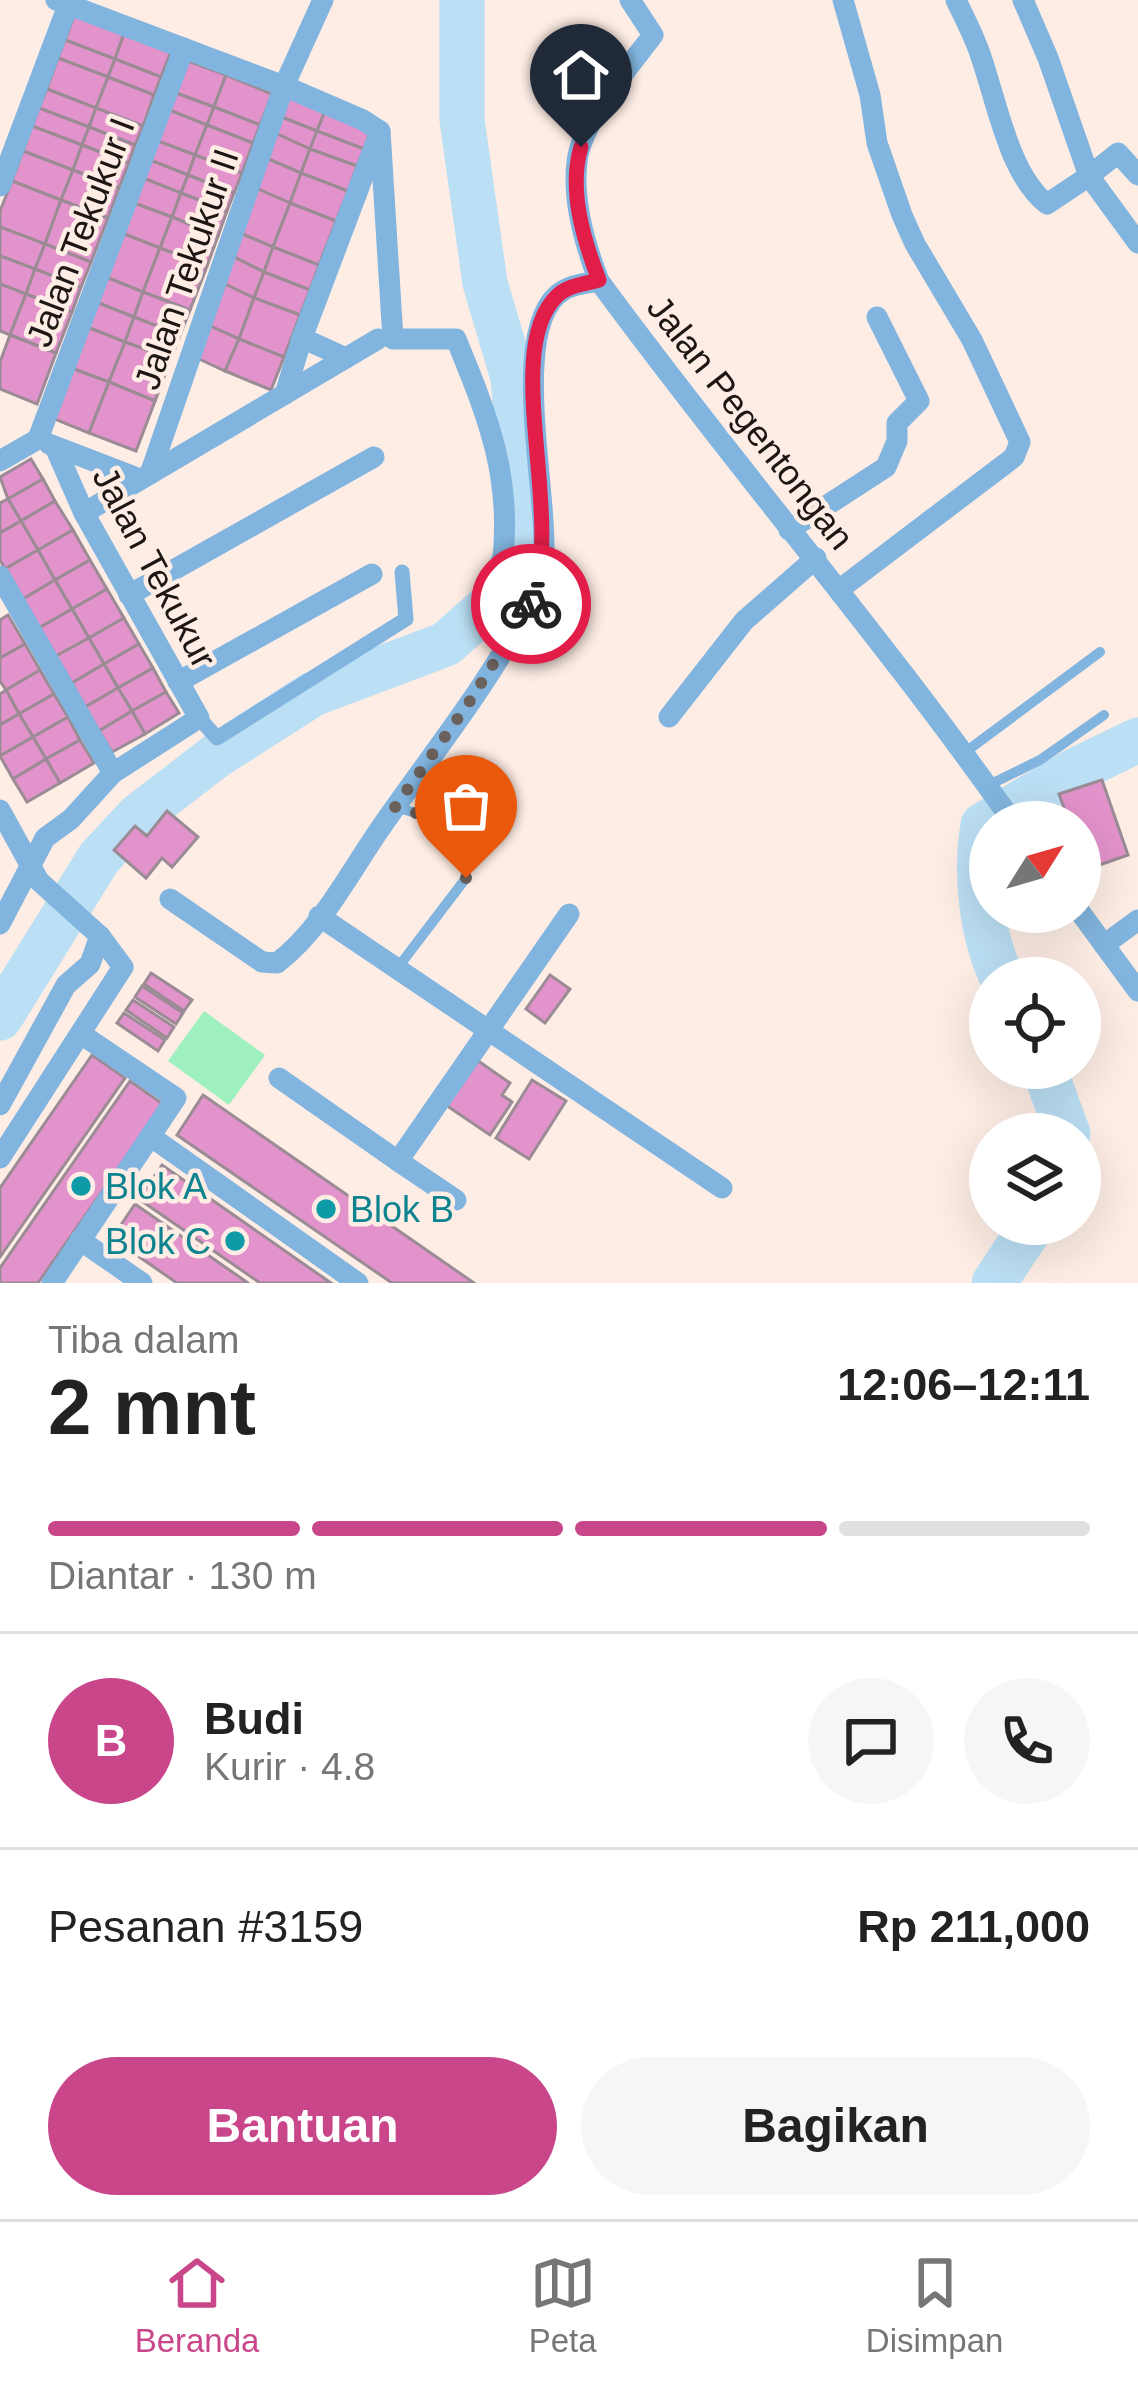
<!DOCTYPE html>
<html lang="id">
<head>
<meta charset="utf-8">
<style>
	body { margin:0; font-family:Helvetica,sans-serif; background:#f6f6f6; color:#222; height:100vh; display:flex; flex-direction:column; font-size:45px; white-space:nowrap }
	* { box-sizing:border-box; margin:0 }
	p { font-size:39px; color:#767676 }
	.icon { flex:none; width:66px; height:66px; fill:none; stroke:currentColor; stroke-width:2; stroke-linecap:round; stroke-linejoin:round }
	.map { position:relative; height:1283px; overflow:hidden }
	.side { display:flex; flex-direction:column; background:#fff; flex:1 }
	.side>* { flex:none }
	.needle { width:78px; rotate:53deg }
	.buttons { position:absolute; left:969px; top:801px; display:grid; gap:24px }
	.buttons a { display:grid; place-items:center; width:132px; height:132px; border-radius:50%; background:#fff; box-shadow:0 12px 48px #0002; font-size:60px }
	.pin { position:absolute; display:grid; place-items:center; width:102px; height:102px; color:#fff; margin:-123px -51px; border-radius:50% 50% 50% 0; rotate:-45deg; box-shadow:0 0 12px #0007 }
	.pin .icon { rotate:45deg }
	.courier { position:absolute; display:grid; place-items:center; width:120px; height:120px; margin:-60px; border:9px solid #e11d48; border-radius:50%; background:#fff; color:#222; box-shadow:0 3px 15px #0007 }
	.headline em { font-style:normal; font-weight:700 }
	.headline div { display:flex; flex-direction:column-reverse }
	.headline { display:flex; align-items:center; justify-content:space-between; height:204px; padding:0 48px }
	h1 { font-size:78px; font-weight:700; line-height:90px }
	.bar { display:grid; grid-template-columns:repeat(4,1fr); gap:18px 12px; align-content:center; height:144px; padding:0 48px }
	.bar i { height:15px; border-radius:9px; background:#e0e0e0 }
	.bar .on { background:#c9468b }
	.bar p { grid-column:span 4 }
	.line { display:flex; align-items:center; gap:30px; padding:0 48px; border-top:3px solid #e0e0e0 }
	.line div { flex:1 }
	.round { display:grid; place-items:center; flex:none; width:126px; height:126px; border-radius:63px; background:#f6f6f6 }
	.primary-button { display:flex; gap:24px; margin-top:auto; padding:24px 48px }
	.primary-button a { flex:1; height:138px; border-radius:72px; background:#c9468b; color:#fff; font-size:48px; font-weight:700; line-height:138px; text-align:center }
	.primary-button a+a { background:#f6f6f6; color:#222 }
	.menu { display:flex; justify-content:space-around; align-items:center; height:168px; border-top:3px solid #e0e0e0; background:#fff; font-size:33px; color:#767676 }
	.menu a { display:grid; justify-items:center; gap:6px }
	.menu .on { color:#c9468b }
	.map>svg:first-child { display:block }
	.green { fill:#9ef1be }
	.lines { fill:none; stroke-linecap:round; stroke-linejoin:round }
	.river { stroke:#bbdff4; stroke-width:45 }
	.building { fill:#e393cb; stroke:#9b8b95; stroke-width:3 }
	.service { stroke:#81b4de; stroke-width:10 }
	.pedestrian { stroke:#81b4de; stroke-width:15 }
	.minor { stroke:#81b4de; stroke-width:21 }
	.done { stroke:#6b615c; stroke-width:12; stroke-dasharray:0 21.6 }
	.route { stroke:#e11d48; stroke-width:15 }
	.culture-dot { fill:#0f9aa8; stroke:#fdede5; stroke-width:4.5 }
	.labels { text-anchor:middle; stroke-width:9; stroke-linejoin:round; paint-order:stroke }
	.street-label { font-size:36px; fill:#1d1613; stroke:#fdede5 }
	.culture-label { font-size:36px; fill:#0d838f; stroke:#fdede5; text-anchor:start }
</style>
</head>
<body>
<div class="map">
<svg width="1138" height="1283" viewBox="0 0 1138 1283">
	<rect width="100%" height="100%" fill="#fdede5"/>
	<!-- green -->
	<polygon class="green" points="204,1011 265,1055 229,1105 168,1061"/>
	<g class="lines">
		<!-- river -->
		<g class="river">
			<path d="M1002,978C981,934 975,873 983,825L1074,771L1138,740"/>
			<polyline points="0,1018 99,858 138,816 216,756 313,694 446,644 492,603 522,546 523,497 513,378 485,283 462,120 462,0"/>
			<polyline points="1044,1068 1068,1134"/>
			<polyline points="994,1283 1033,1224"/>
		</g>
	</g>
	<!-- building -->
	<g class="building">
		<polygon points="77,9 126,28 115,59 65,40"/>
		<polygon points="126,28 173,46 161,77 115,59"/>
		<polygon points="65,40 115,59 108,77 58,58"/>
		<polygon points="58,58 108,77 96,108 47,89"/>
		<polygon points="115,59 161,77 154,95 108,77"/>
		<polygon points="188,61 226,75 214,107 176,93"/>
		<polygon points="226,75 272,94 260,125 214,107"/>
		<polygon points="108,77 154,95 143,126 96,108"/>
		<polygon points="47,89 96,108 89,127 39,108"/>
		<polygon points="176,93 214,107 207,125 169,110"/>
		<polygon points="285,96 325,111 317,131 279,116"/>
		<polygon points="214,107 260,125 253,143 207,125"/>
		<polygon points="39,108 89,127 82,145 32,126"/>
		<polygon points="96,108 143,126 135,145 89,127"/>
		<polygon points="169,110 207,125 195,155 158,141"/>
		<polygon points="325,111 371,129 364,149 317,131"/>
		<polygon points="279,116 317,131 310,149 275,133"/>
		<polygon points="207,125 253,143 242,173 195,155"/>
		<polygon points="32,126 82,145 73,170 23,151"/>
		<polygon points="89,127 135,145 129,163 82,145"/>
		<polygon points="317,131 364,149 357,166 310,149"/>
		<polygon points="275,133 310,149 301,173 266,158"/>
		<polygon points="158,141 195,155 188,175 150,160"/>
		<polygon points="82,145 129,163 119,188 73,170"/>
		<polygon points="310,149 357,166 348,191 301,173"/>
		<polygon points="23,151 73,170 61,200 12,181"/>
		<polygon points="195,155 242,173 234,193 188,175"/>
		<polygon points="266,158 301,173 290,203 258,189"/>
		<polygon points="150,160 188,175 181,193 143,178"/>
		<polygon points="73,170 119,188 108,218 61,200"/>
		<polygon points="301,173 348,191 336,221 290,203"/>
		<polygon points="188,175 234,193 227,211 181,193"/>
		<polygon points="143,178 181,193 172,217 134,203"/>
		<polygon points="12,181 61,200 45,244 0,227 0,211"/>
		<polygon points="258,189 290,203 273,247 240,233"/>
		<polygon points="181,193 227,211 218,236 172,217"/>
		<polygon points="61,200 108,218 91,262 45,244"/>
		<polygon points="134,203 172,217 160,248 122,233"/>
		<polygon points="290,203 336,221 319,265 273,247"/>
		<polygon points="172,217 218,236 207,266 160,248"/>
		<polygon points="0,227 45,244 35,269 0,256"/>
		<polygon points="122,233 160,248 143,292 106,277"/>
		<polygon points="240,233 273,247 264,272 232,256"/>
		<polygon points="45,244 91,262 81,287 35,269"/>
		<polygon points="273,247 319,265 310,290 264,272"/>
		<polygon points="160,248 207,266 190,310 143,292"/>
		<polygon points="0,256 35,269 26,294 0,284"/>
		<polygon points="232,256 264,272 254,298 223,283"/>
		<polygon points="35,269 81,287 72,312 26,294"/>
		<polygon points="264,272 310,290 300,315 254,298"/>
		<polygon points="106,277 143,292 134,317 96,302"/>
		<polygon points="223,283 254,298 239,339 208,325"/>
		<polygon points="0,284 26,294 10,335 0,331"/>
		<polygon points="143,292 190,310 180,335 134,317"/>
		<polygon points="26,294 72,312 56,353 10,335"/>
		<polygon points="254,298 300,315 284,357 239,339"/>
		<polygon points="96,302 134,317 125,342 87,327"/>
		<polygon points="134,317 180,335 171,359 125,342"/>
		<polygon points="208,325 239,339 225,371 195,357"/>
		<polygon points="87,327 125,342 109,382 71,368"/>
		<polygon points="10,335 56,353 37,404 0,389 0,362"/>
		<polygon points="239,339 284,357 271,390 225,371"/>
		<polygon points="125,342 171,359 155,401 109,382"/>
		<polygon points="71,368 109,382 89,433 52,418"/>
		<polygon points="109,382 155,401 136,451 89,433"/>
		<polygon points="31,459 43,479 8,499 0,477"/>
		<polygon points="43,479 55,501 21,521 8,499"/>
		<polygon points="8,499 21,521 0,533 0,503"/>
		<polygon points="55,501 73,530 38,550 21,521"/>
		<polygon points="21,521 38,550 5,569 0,560 0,533"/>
		<polygon points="73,530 90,560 55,580 38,550"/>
		<polygon points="38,550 55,580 23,599 5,569"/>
		<polygon points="90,560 107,589 72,609 55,580"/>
		<polygon points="55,580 72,609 39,628 23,599"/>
		<polygon points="107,589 124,618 89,638 72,609"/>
		<polygon points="72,609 89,638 56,656 39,628"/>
		<polygon points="8,615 25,644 0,658 0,620"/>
		<polygon points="124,618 139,644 104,664 89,638"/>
		<polygon points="89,638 104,664 72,683 56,656"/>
		<polygon points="25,644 40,670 6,690 0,681 0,658"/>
		<polygon points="139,644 153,668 118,688 104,664"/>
		<polygon points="104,664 118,688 85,707 72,683"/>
		<polygon points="153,668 166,692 132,711 118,688"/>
		<polygon points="40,670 54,694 19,714 6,690"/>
		<polygon points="118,688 132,711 99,731 85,707"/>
		<polygon points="6,690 19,714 0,725 0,694"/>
		<polygon points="166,692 179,713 145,734 132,711"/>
		<polygon points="54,694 68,717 33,737 19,714"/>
		<polygon points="132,711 145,734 112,752 99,731"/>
		<polygon points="19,714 33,737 0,756 0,725"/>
		<polygon points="68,717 80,740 46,759 33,737"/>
		<polygon points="33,737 46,759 13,779 0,756"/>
		<polygon points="80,740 94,763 60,783 46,759"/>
		<polygon points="46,759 60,783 27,802 13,779"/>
		<polygon points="1102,780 1128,855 1085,870 1080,855 1080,822 1069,822 1059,794"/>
		<polygon points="167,811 198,837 172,867 162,858 146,878 114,850 135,826 147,836"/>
		<polygon points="151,973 192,1000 184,1011 144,984"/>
		<polygon points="550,975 570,989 545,1023 526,1009"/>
		<polygon points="142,986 183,1013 176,1024 135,997"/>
		<polygon points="133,1000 174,1027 167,1038 126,1010"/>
		<polygon points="124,1013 165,1040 158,1051 117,1023"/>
		<polygon points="92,1055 125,1078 0,1257 0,1188"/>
		<polygon points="474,1058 510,1083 502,1095 512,1102 490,1135 443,1103"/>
		<polygon points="532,1080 566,1101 529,1159 496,1138"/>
		<polygon points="130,1081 163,1104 38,1283 0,1283 0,1268"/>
		<polygon points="203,1095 474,1283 392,1283 177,1135"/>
		<polygon points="162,1165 331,1283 260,1283 139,1199"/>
		<polygon points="135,1204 248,1283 177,1283 112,1238"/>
	</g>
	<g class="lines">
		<!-- service -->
		<g class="service">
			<polyline points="964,753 1100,652"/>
			<polyline points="987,786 1040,760 1104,715"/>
			<polyline points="395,807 423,815 465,862 466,878 396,970"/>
		</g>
		<!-- pedestrian -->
		<polyline class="pedestrian" points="199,718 217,738 406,619 402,572"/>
		<!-- minor -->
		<g class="minor">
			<polyline points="56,0 284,86 363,120 380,131"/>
			<path d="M630,0L653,35C629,67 581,122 577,162C572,202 585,245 599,281C733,464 882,636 1013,822"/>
			<path d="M956,0C964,17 973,34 979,51C996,97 1008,174 1047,204L1089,176L1138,243"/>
			<polyline points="1023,0 1048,58 1089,176 1118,153 1138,175"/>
			<path d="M380,131L393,339H456C489,419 513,479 502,568"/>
			<polyline points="0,186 70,0"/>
			<polyline points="302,338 346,358"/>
			<polyline points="285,394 302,338 378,137"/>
			<polyline points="38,439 184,48"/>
			<polyline points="49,444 140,479"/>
			<polyline points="0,461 38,439"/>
			<polyline points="150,474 284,86 323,0"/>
			<polyline points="84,513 378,339"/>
			<polyline points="789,530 886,467 897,441 897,423 919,401 877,317"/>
			<polyline points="0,576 113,773"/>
			<polyline points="840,589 1014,457 1020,442 972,340 915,244 902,215 877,143 870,95 843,0"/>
			<polyline points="129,595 374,457"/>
			<polyline points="178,682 372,574"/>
			<polyline points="669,717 744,621 816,558"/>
			<polyline points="0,810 39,881 100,936 123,967 0,1158"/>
			<path d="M170,899L262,962L277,963C321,930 351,870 382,826C432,754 489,684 529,606C537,593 540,578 543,563C551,503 505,323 564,290C574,284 588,283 599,281"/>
			<polyline points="1080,912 1138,991"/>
			<polyline points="319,916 722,1188"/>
			<polyline points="0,924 45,838 71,819 113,773 199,718 84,513 55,447"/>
			<polyline points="1104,945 1138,920"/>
			<polyline points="279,1078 398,1161 569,914"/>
			<polyline points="0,1105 66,985 90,964 100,936"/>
			<polyline points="150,1136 358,1283"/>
			<polyline points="398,1161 456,1200"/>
			<polyline points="80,1240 142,1283"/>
			<polyline points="52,1283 176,1098 81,1034"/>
		</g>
	</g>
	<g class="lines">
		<!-- done -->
		<polyline class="done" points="466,878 465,862 423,815 395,807 468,704 531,604"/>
		<!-- route -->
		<path class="route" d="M531,604C566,519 500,351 557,296C568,285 585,284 599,280C584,241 568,190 581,147"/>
	</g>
	<!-- markers -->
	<g class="culture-dot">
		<circle cx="81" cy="1186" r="12"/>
		<circle cx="326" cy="1209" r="12"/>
		<circle cx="235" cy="1241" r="12"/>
	</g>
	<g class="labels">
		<!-- street labels -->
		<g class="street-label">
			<text transform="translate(80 232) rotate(-69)" y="13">Jalan Tekukur I</text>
			<text transform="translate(186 269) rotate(-71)" y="13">Jalan Tekukur II</text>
			<text transform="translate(751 422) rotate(52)" y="13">Jalan Pegentongan</text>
			<text transform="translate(155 567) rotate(62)" y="13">Jalan Tekukur</text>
		</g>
		<!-- culture labels -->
		<g class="culture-label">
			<text x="105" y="1199">Blok A</text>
			<text x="350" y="1222">Blok B</text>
			<text x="211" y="1254" text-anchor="end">Blok C</text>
		</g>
	</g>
</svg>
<div class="buttons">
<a><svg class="needle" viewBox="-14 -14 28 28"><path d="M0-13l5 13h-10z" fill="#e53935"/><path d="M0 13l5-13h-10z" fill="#767676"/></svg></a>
<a><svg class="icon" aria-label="locate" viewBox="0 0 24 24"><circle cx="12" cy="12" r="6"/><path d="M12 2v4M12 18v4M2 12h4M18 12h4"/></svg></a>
<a><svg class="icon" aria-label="layers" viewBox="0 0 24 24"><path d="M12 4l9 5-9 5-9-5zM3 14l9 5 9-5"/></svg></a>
</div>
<div class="pin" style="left:466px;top:878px;background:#ea580c"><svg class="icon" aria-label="bag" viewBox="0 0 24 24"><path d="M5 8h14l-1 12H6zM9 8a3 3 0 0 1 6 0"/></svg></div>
<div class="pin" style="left:581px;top:147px;background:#1f2937"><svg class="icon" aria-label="home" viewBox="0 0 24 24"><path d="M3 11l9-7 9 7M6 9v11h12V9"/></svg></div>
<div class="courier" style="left:531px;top:604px"><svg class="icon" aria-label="bike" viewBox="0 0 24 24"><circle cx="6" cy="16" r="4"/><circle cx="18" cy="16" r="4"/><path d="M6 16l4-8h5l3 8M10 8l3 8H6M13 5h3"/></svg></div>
</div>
<section class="side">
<div class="headline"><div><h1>2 mnt</h1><p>Tiba dalam</p></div><em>12:06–12:11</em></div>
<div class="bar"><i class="on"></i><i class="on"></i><i class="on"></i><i></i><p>Diantar · 130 m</p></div>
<div class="line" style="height:216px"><b class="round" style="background:#c9468b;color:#fff">B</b><div><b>Budi</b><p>Kurir · 4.8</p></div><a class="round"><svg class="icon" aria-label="chat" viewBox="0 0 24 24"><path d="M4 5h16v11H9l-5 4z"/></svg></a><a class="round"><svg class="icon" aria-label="phone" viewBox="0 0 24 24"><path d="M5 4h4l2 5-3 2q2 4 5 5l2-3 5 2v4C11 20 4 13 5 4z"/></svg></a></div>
<div class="line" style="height:156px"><div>Pesanan #3159</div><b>Rp 211,000</b></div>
<div class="primary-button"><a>Bantuan</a><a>Bagikan</a></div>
</section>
<nav class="menu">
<a class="on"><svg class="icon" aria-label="home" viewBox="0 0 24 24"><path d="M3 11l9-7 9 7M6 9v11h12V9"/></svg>Beranda</a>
<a><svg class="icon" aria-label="map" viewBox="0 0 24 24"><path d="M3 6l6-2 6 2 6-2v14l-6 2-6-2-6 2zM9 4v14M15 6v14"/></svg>Peta</a>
<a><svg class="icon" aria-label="saved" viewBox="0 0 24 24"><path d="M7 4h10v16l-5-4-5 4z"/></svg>Disimpan</a>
</nav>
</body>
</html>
